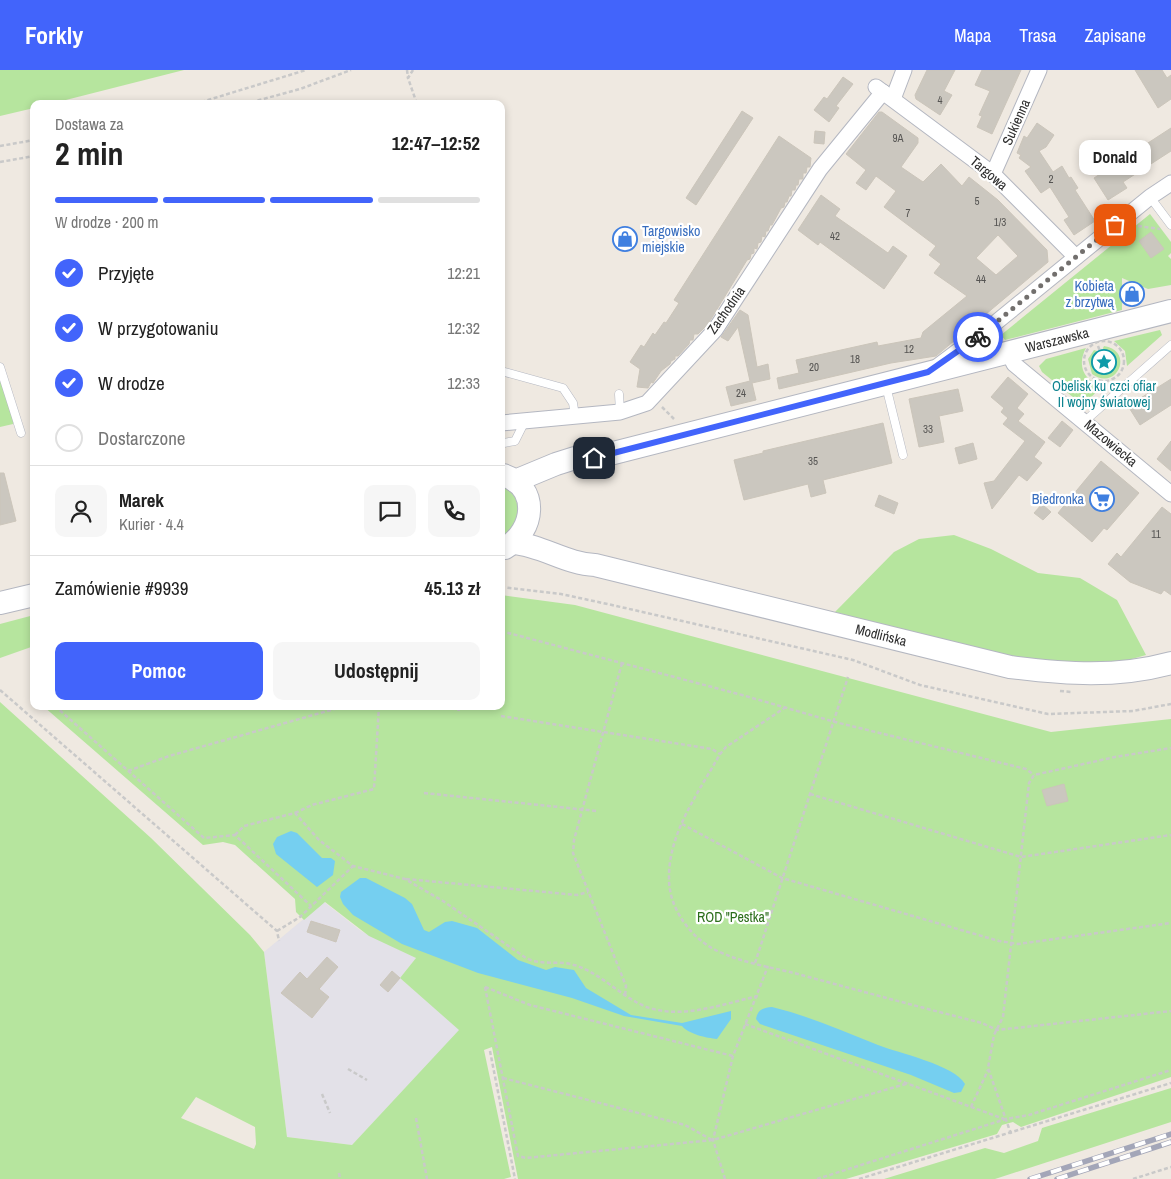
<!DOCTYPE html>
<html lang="pl">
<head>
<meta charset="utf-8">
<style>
	body { margin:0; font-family:"Archivo Narrow",sans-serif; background:#f6f6f6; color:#222; height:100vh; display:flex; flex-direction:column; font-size:19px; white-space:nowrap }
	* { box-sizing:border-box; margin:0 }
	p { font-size:16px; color:#767676 }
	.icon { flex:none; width:28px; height:28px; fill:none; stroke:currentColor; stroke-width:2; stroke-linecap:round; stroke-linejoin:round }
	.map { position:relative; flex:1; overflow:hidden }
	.drawer { position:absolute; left:30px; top:30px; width:475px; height:610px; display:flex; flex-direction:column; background:#fff; border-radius:10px; box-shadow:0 2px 8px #0003 }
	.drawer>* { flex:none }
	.pin { position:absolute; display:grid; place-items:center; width:42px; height:42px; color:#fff; margin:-21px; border-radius:10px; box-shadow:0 2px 8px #0006 }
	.courier { position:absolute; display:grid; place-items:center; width:50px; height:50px; margin:-25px; border:4px solid #4264fb; border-radius:50%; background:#fff; color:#222; box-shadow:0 1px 6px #0007 }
	.bubble { position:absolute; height:35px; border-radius:10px; background:#fff; box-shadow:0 2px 8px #0003; font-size:16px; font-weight:700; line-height:35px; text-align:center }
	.headline em { font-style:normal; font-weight:700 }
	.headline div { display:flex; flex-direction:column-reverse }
	.headline { display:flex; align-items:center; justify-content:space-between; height:85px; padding:0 25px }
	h1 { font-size:32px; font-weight:700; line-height:38px }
	.bar { display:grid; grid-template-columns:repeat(4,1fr); gap:8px 5px; align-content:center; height:60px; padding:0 25px }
	.bar i { height:6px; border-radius:4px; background:#e0e0e0 }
	.bar .on { background:#4264fb }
	.bar p { grid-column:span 4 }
	.line { display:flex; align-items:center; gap:12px; padding:0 25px; border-top:1px solid #e0e0e0 }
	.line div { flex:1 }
	.round { display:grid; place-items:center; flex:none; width:52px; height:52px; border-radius:10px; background:#f6f6f6 }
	ol { padding:0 25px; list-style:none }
	li { display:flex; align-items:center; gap:15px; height:55px }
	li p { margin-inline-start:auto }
	li .icon { padding:5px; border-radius:50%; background:#4264fb; color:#fff; stroke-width:4 }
	li:last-child { color:#767676 }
	li i { width:28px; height:28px; border:2px solid #e0e0e0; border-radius:50% }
	.button { display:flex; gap:10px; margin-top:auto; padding:10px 25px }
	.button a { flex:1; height:58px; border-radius:10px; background:#4264fb; color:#fff; font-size:20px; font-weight:700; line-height:58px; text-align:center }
	.button a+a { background:#f6f6f6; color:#222 }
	header { display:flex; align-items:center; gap:30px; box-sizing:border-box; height:70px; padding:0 25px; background:#4264fb; color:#fff }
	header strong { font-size:24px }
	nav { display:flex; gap:28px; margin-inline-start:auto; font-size:18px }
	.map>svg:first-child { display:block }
	.industrial { fill:#e3e1e8 }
	.green { fill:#b6e59e; fill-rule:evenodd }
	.water { fill:#75cff0 }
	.building { fill:#cbc7bf; stroke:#cbc5ba; fill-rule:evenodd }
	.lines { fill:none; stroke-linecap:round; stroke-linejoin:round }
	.lane-casing { stroke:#b4b7c1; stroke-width:9 }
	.street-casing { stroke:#b4b7c1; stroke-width:17 }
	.secondary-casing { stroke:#b4b7c1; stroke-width:24 }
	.path { stroke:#c9c9c9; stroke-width:2.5; stroke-dasharray:4 2.5; stroke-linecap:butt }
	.lane { stroke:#fff; stroke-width:8 }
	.street { stroke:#fff; stroke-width:15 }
	.secondary { stroke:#fff; stroke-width:22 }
	.rail-casing { stroke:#a3a6b8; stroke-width:5.5 }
	.rail { stroke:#fff; stroke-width:4; stroke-dasharray:11; stroke-linecap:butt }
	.done { stroke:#726f6d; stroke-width:5; stroke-dasharray:0 9 }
	.route { stroke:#4264fb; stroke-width:6 }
	.labels { text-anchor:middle; stroke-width:4.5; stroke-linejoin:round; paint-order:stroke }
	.number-label { font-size:11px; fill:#555452 }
	.street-label { font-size:14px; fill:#2e2e2e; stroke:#fff }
	.shop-label { font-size:14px; fill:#366cbe; stroke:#fff; text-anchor:end }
	.culture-label { font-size:14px; fill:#0d838f; stroke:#fff }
	.park-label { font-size:14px; fill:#2c6e1b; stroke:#fff }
</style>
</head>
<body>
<header>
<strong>Forkly</strong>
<nav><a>Mapa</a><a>Trasa</a><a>Zapisane</a></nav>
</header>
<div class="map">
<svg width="1171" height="1109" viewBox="0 0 1171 1109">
	<rect width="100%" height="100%" fill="#efe9e1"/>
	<!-- industrial -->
	<polygon class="industrial" points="324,832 361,861 416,888 400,908 460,960 352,1075 287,1067 264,882"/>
	<!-- green -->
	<g class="green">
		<polygon points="0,0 184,0 50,34 34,34 34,38 0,46"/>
		<polygon points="1150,144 1171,172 1171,183 1168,186 1171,189 1171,215 1148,219 1122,208 1122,240 1005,270 1001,265"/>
		<polygon points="1160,260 1162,265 1127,296 1125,281 1114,271"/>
		<path d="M1104,276C1135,281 1117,322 1092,304L1088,289L1094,280L1097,281L1102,294L1107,292L1103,278Z"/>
		<path d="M1086,278C1076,296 1085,313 1104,315L1088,330L1079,332L1042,302L1039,296L1046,289Z"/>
		<polygon points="0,307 13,343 13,354 0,357"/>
		<path d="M501,413C519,423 518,436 518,454L501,469Z"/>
		<polygon points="954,465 991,479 1038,503 1080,508 1117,530 1146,585 1107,596 1016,591 835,542 894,482 919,469"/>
		<path d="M501,525L575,535L1051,662L1171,649V1007L1021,1057L1013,1052L1002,1055L997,1064L846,1109H518L492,977L484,980L511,1107L504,1109H0V632L151,768L250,865L264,882L287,1067L352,1075L459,960L400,908L416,888L369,866L325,832L304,850L296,842L295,829L235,775L223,772L203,775L43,636H501ZM196,1027L255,1057L256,1074L254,1079L181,1048Z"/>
		<polygon points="34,545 34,576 0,588 0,554"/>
		<polygon points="1171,1018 1171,1052 995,1109 884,1109 985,1078 1004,1083 1038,1071 1042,1058"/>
	</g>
	<!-- water -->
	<g class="water">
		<polygon points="291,761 297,763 322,788 331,788 335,791 333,805 317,817 276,784 273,774 277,767"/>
		<path d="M360,808H366L405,828L412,834L424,860L429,862L445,852L452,851L477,858L518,890L546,900L555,897L574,900L586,918L631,945L682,953L731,941V949L717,969C707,968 688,964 682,956L624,946L572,928L478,903L402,874L353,845L343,834L340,827L341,822Z"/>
		<path d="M772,937C809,946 843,961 878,975C898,983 955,995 965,1014L961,1022L954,1023L911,1005L760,954L756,949C758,939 763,938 772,937Z"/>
	</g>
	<!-- building -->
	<g class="building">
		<polygon points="927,0 955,0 944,21 952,25 940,45 916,29 915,25"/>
		<polygon points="982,0 1021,0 992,64 977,57 982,46 979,45 990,21 975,15"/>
		<polygon points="1135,0 1162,0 1167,8 1171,5 1171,29 1158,38"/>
		<polygon points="843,7 853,14 836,36 839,38 829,52 814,40 824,27 827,29"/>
		<polygon points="742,41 753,48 696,135 686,128"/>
		<path d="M879,42H882L918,68V73L901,97L923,112L941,94L962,116L969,107L998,130L1047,180L1048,192L936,286L891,293L779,319L777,308L799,303L796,290L877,272L878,276L921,268L923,262L967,226L934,203L941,194L929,185L936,176L884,137L896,121L876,106L866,120L856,113L866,100L846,84ZM998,165L1018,186L996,205L976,188Z"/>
		<polygon points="1037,53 1054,65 1046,77 1039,81 1053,102 1062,96 1069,108 1071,107 1078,118 1075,120 1095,151 1074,165 1064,150 1069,147 1050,117 1041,123 1025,101 1031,97 1019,88 1021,85 1017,83 1024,66 1027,68"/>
		<polygon points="1171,58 1171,81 1123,112 1127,118 1108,130 1094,108"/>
		<polygon points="815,61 825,62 824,74 814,73"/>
		<polygon points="779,66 811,88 810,97 807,97 806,103 803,103 803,109 799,109 798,115 796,115 795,120 792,120 791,126 789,126 787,132 785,132 784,137 781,138 772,155 770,155 768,161 766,161 765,167 762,166 761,172 758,173 757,179 754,178 754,183 751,184 750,189 747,190 708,254 698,264 694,264 693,270 690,270 689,274 678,286 675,286 675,289 671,291 670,294 661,301 653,313 651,312 648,318 637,317 640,299 630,292 641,275 644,277 653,263 655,265 664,252 666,253 679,233 674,230"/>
		<polygon points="821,125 840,139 835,146 888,183 893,176 907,186 884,219 820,172 818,175 798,160"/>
		<polygon points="1151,162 1164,179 1151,188 1139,171"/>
		<polygon points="1131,216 1139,219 1140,227 1133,232 1126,229 1125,221"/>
		<polygon points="740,240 748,245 757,297 768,294 770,309 752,313 756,330 731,336 726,317 750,311 738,257 728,271 721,267"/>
		<polygon points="1008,307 1028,324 1017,338 1024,344 1018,351 1045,372 1034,387 1042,393 1027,411 1019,405 992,439 984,413 994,411 1025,371 1003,354 1008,348 1001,342 1004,338 991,327"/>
		<polygon points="1171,309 1171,335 1140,355 1128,336"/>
		<polygon points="958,319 963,341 939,346 944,372 919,377 909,329"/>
		<polygon points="1062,351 1073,360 1060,377 1048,368"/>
		<polygon points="883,353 892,393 823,410 826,423 811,427 808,414 744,430 734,390 763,383 763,381"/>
		<polygon points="1171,371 1171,401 1157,389"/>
		<polygon points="973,373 977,389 959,394 955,378"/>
		<polygon points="1101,391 1139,423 1107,460 1104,458 1092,472 1058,443"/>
		<polygon points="0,403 4,403 16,451 0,455"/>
		<polygon points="879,425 898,433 894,444 875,436"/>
		<polygon points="1042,434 1051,442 1043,450 1034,443"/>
		<polygon points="1162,437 1171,444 1171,525 1164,520 1161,524 1130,512 1108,494 1117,483 1121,487"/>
		<polygon points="1064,714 1068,731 1047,736 1042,720"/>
		<polygon points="311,851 340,860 336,872 307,862"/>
		<polygon points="327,887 338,897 319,919 329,927 312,948 281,923 300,902 307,909"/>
		<polygon points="392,901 400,908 388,922 380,915"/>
	</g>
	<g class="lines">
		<defs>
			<g id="lane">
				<polyline points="1150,127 1171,155"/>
				<polyline points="0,297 21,363"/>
				<polyline points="501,301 563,318 573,333 575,346"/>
				<polyline points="886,316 903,385"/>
				<polyline points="619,324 620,342"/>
				<polyline points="1085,351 1171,275"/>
				<polyline points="501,371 504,373 515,371 525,351"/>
			</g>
			<g id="street">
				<polyline points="876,17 993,104 1076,187"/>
				<polyline points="893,29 904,0"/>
				<polyline points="993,104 1039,0"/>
				<polyline points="1008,282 1014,294 1171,424"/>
				<polyline points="938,296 994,254 1150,127 1171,113"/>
				<polyline points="501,353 620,342 647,333 715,260 820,99 883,22"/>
			</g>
			<g id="secondary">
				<path d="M503,405C540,417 535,461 505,478"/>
				<polyline points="515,411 556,394 575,388 594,388 1171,241"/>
				<path d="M513,473C542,475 566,494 595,495L1010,597C1066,604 1116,608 1171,593"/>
				<polyline points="0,533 34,525"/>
			</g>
		</defs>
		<!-- lane casing -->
		<use href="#lane" class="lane-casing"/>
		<!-- street casing -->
		<use href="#street" class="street-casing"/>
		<!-- secondary casing -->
		<use href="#secondary" class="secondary-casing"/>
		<!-- path -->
		<g class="path">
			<polyline points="407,0 408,8"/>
			<polyline points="413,0 408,8 417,34"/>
			<polyline points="195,34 306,0"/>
			<polyline points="245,34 300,19 351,0"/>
			<polyline points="0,76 34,70"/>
			<polyline points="0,92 34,86"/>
			<polyline points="1138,156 1160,159"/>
			<circle cx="1104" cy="291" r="20"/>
			<polyline points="1098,276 1103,289"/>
			<polyline points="662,337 674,349"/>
			<polyline points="501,517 561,524 612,535 853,590 920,615 1048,644 1133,641 1171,634"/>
			<polyline points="501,561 742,625 835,652 1026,699 1034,705"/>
			<polyline points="622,593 574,770 573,783 626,916 625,926"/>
			<polyline points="0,620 277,861 279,871"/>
			<polyline points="1060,621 1071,622"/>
			<polyline points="55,636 204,768 235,765 311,836"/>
			<polyline points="438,636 460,640"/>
			<path d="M786,637L726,677L720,684C699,722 668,763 669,809C669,835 686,861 707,875C729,890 769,897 794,903C857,920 919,937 982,953L997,960L1171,941"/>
			<polyline points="501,646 712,679 720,684"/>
			<polyline points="128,701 169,686 345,636"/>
			<polyline points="424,723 597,741"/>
			<polyline points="810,724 1021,787 1171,765"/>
			<polyline points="295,743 312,735 374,719 379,636"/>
			<polyline points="682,754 782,808 999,871 1018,874 1171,853"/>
			<path d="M235,765L244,756L295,743L319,770L353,796L405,809L443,831L526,888C542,896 558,890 574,895C596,901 616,921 636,932C673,953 719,935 758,926"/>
			<polyline points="406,809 577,825 588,822"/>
			<polyline points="277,861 300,847 353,796"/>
			<polyline points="755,893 848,607"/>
			<polyline points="485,917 518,1086 526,1088 713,1070 909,1013"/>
			<polyline points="485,917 530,935 733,986"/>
			<polyline points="745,954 1004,1049"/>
			<polyline points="490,981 515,1109"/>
			<polyline points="348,999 367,1010"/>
			<polyline points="503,1008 685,1055 712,1070"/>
			<polyline points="322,1024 330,1043"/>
			<polyline points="971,1037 988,1000"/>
			<polyline points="416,1048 427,1109"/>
			<polyline points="1011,1064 988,998 994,965 1003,947 1029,713 1034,705 1115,687 1171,678"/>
			<polyline points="339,1103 340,1109"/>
			<polyline points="725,1109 713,1070 733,986 768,896"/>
			<polyline points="817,1109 1006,1049 1029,1045 1171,1000"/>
			<polyline points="859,1109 1171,1013"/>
			<polyline points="1133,1109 1171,1097"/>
		</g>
		<!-- lane -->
		<use href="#lane" class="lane"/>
		<!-- street -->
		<use href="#street" class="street"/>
		<!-- secondary -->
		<use href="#secondary" class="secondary"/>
		<defs>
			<g id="rail">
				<polyline points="1030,1109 1171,1064"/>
				<polyline points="1057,1109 1171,1072"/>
			</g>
		</defs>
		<!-- rail casing -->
		<use href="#rail" class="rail-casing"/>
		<!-- rail -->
		<use href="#rail" class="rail"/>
	</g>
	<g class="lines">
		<!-- done -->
		<polyline class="done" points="978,267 1115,155"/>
		<!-- route -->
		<polyline class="route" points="594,388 928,302 978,267"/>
	</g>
	<!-- icons -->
	<defs>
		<symbol id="shop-ring" viewBox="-11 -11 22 22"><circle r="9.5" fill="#fff" stroke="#3f7fe0" stroke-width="1.5"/><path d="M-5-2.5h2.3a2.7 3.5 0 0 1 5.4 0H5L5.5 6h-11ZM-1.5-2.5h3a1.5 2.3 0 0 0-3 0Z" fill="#3f7fe0"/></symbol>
		<symbol id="sight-ring" viewBox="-11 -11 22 22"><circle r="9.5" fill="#fff" stroke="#0f9aa8" stroke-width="1.5"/><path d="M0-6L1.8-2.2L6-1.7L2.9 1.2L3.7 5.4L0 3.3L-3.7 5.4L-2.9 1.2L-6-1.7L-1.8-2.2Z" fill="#0f9aa8"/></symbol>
		<symbol id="supermarket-ring" viewBox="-11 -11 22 22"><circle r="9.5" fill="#fff" stroke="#3f7fe0" stroke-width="1.5"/><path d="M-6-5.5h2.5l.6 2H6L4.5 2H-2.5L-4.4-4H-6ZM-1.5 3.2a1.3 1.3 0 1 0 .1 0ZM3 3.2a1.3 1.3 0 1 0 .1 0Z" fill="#3f7fe0"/></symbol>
	</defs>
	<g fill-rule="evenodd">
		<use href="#shop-ring" x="611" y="155" width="28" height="28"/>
		<use href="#shop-ring" x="1118" y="210" width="28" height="28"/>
		<use href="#sight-ring" x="1090" y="278" width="28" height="28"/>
		<use href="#supermarket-ring" x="1088" y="415" width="28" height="28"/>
	</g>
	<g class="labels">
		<!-- number labels -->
		<g class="number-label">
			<text x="940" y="34">4</text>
			<text x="898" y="72">9A</text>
			<text x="1051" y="113">2</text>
			<text x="977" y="135">5</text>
			<text x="908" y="147">7</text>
			<text x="1000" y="156">1/3</text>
			<text x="835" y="170">42</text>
			<text x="981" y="213">44</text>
			<text x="909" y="283">12</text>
			<text x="855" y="293">18</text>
			<text x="814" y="301">20</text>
			<text x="741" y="327">24</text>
			<text x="928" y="363">33</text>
			<text x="813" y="395">35</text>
			<text x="1156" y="468">11</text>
		</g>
		<!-- street labels -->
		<g class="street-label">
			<text transform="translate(1016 52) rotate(-66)" y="5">Sukienna</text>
			<text transform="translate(989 103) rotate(40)" y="5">Targowa</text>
			<text transform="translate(726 240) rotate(-55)" y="5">Zachodnia</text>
			<text transform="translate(1057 270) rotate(-14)" y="5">Warszawska</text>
			<text transform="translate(1111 373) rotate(40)" y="5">Mazowiecka</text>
			<text transform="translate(881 565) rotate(14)" y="5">Modlińska</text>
		</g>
		<!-- shop labels -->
		<g class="shop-label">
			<text x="642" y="166" text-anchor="start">Targowisko<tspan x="642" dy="16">miejskie</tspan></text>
			<text x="1114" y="221">Kobieta<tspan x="1114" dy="16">z brzytwą</tspan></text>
			<text x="1084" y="434">Biedronka</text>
		</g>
		<!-- culture labels -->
		<g class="culture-label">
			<text x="1104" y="321">Obelisk ku czci ofiar<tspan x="1104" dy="16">II wojny światowej</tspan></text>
		</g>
		<!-- park labels -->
		<g class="park-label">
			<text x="733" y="852">ROD "Pestka"</text>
		</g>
	</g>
</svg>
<div class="pin" style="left:1115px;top:155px;background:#ea580c"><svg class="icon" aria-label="bag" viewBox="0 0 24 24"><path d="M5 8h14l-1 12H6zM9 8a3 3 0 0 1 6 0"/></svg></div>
<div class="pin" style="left:594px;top:388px;background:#1f2937"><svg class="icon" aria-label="home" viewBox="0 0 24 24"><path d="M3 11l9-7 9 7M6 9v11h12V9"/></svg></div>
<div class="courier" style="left:978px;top:267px"><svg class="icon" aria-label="bike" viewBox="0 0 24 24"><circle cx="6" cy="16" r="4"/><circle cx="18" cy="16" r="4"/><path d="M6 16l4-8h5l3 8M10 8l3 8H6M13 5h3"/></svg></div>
<div class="bubble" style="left:1079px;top:70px;width:72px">Donald</div>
<section class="drawer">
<div class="headline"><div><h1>2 min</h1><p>Dostawa za</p></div><em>12:47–12:52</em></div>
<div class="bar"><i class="on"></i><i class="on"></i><i class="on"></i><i></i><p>W drodze · 200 m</p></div>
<ol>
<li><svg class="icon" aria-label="check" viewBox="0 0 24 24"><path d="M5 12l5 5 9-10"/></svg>Przyjęte<p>12:21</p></li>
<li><svg class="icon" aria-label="check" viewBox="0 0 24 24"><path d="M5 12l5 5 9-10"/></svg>W przygotowaniu<p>12:32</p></li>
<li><svg class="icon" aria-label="check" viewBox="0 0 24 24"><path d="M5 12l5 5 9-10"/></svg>W drodze<p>12:33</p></li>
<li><i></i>Dostarczone</li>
</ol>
<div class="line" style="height:90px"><a class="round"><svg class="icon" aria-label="person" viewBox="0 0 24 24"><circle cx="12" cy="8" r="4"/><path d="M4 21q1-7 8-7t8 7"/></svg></a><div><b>Marek</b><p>Kurier · 4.4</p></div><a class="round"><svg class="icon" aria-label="chat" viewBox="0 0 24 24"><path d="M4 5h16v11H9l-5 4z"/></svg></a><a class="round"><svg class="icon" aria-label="phone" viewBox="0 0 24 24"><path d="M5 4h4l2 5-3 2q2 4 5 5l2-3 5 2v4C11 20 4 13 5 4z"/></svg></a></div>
<div class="line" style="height:65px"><div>Zamówienie #9939</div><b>45.13 zł</b></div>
<div class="button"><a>Pomoc</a><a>Udostępnij</a></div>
</section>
</div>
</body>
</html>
